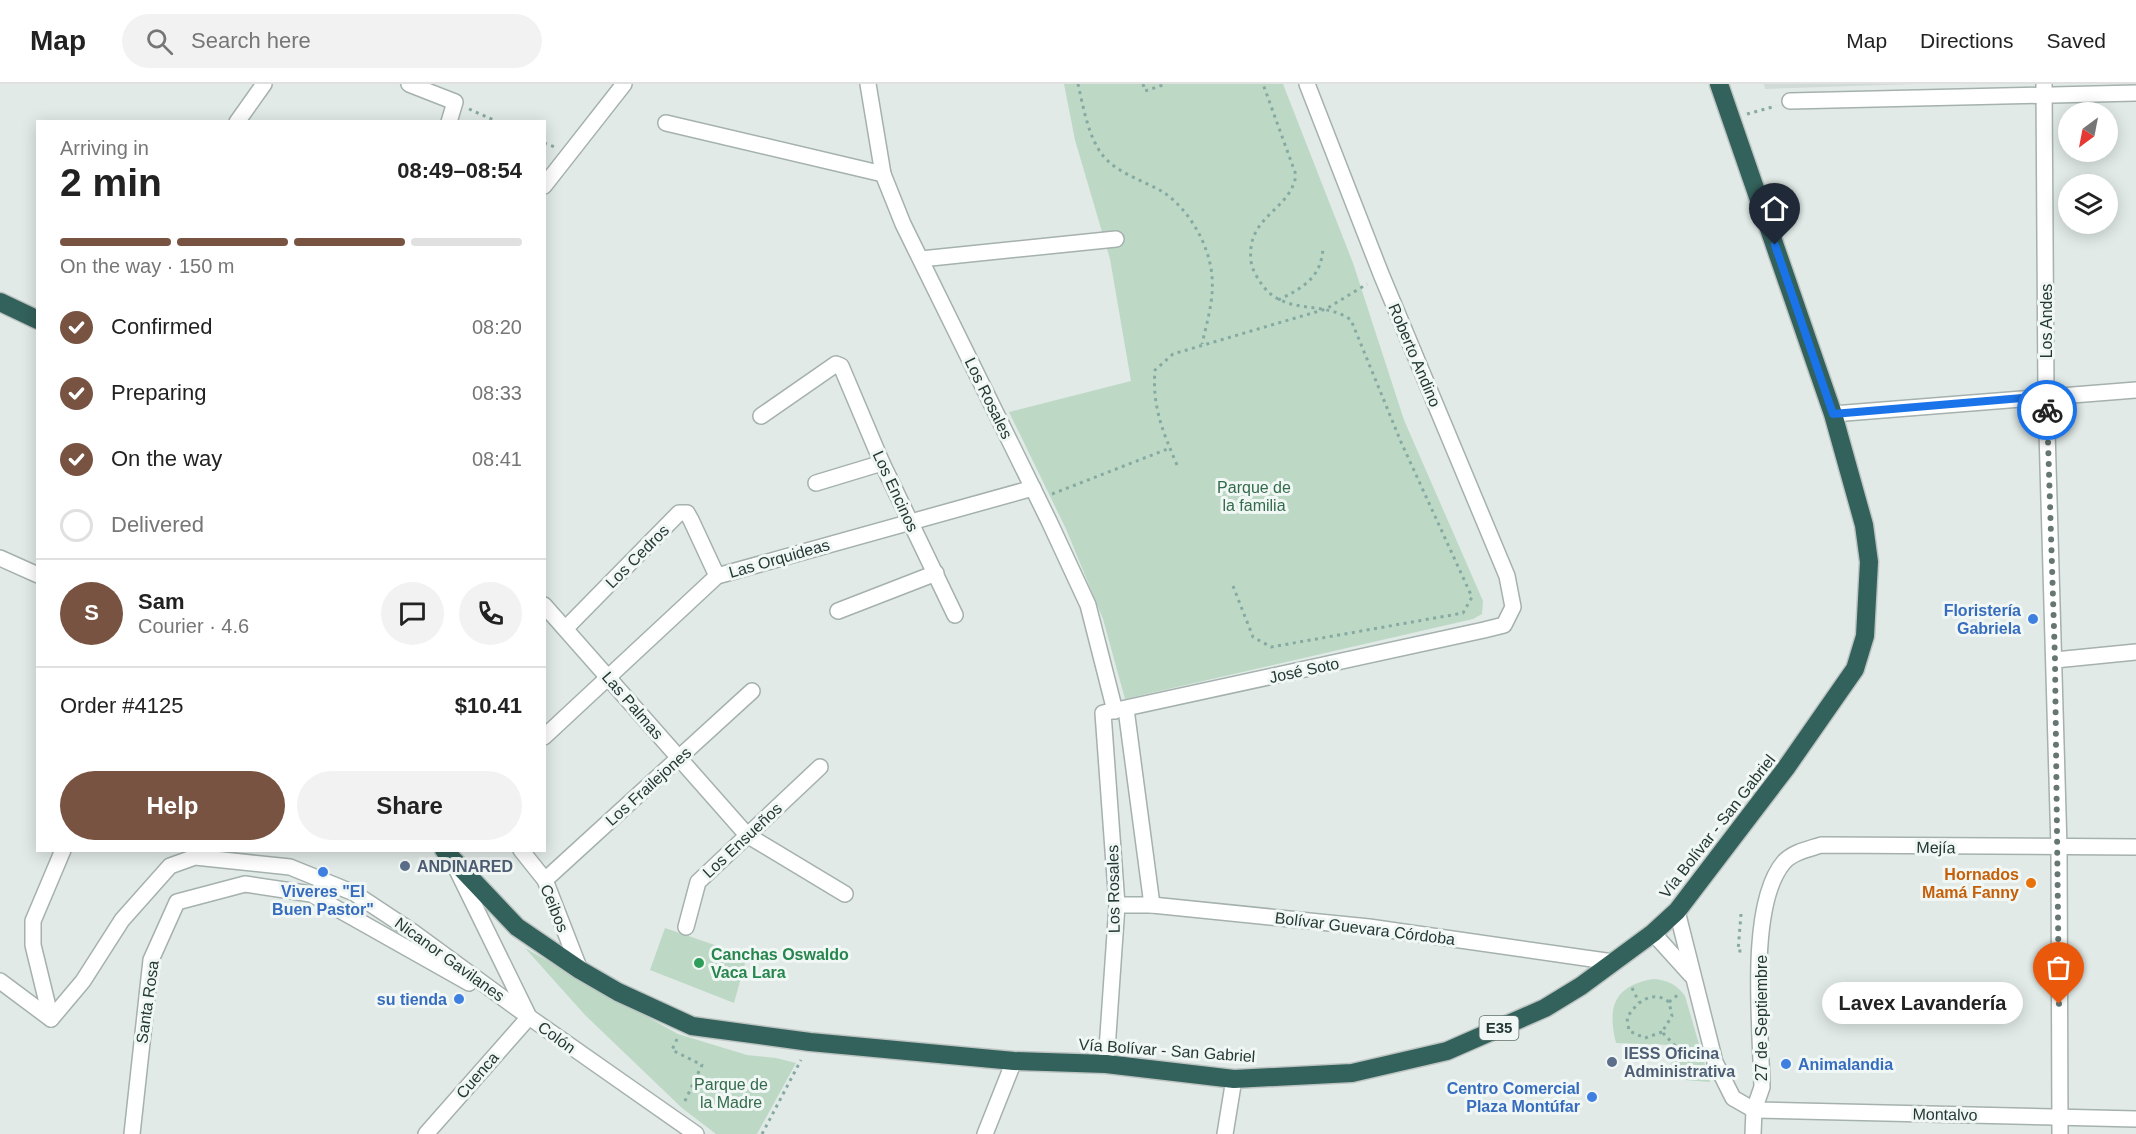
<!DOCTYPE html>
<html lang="en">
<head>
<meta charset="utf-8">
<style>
	body { margin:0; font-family:Helvetica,sans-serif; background:#f2f2f2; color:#222; height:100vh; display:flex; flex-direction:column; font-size:22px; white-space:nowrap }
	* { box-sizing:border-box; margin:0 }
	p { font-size:20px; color:#767676 }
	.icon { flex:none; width:33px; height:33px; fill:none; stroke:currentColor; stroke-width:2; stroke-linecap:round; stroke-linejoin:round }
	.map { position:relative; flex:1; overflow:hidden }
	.panel { position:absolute; left:36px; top:36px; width:510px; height:732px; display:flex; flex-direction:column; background:#fff; border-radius:0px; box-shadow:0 3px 15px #0003 }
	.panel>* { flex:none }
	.needle { width:39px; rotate:212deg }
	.buttons { position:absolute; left:2058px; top:18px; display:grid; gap:12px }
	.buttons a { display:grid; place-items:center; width:60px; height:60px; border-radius:50%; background:#fff; box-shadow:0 3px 15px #0003; font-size:30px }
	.pin { position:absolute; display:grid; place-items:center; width:51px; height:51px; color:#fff; margin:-62px -26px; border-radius:50% 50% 50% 0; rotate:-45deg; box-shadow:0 0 6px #0007 }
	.pin .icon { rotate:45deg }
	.courier { position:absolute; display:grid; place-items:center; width:60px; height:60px; margin:-30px; border:4px solid #1a73e8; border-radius:50%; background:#fff; color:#222; box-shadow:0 2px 8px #0007 }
	.bubble { position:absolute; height:42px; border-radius:21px; background:#fff; box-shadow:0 3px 15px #0003; font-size:20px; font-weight:700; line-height:42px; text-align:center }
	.summary em { font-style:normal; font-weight:700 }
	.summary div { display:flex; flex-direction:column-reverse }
	.summary { display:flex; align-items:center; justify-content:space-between; height:102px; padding:0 24px }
	h1 { font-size:39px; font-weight:700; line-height:45px }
	.bar { display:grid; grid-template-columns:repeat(4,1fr); gap:9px 6px; align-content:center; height:72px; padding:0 24px }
	.bar i { height:8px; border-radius:4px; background:#e0e0e0 }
	.bar .selected { background:#785342 }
	.bar p { grid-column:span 4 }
	.line { display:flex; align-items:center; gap:15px; padding:0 24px; border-top:2px solid #e0e0e0 }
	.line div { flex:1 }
	.round { display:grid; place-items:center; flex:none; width:63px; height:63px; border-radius:32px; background:#f2f2f2 }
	ol { padding:0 24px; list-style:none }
	li { display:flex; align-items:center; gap:18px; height:66px }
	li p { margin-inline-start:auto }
	li .icon { padding:6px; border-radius:50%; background:#785342; color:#fff; stroke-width:4 }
	li:last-child { color:#767676 }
	li i { width:33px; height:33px; border:3px solid #e0e0e0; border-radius:50% }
	.cta { display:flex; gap:12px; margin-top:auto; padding:12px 24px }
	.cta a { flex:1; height:69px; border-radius:36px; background:#785342; color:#fff; font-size:24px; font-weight:700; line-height:69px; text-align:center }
	.cta a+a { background:#f2f2f2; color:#222 }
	header { display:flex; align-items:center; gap:36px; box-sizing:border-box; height:84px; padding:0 30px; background:#fff; border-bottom:2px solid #e0e0e0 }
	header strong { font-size:28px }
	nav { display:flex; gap:33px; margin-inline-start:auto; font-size:21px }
	.search { width:420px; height:54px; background:#f2f2f2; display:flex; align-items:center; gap:15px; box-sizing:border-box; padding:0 21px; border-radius:33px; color:#767676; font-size:22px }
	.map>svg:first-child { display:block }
	.built { fill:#d0dad6 }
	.green { fill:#bdd9c6 }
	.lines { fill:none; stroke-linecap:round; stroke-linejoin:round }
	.street-casing { stroke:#a5b1ae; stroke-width:18 }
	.highway-casing { stroke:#bdc4c2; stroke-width:21 }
	.path { stroke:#86aaa1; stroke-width:3; stroke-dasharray:3 4.5; stroke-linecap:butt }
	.street { stroke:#fff; stroke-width:15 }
	.highway { stroke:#33615b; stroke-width:18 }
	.done { stroke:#667773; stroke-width:6; stroke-dasharray:0 10.8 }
	.route { stroke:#1a73e8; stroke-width:8 }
	.shop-dot { fill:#3f7fe0; stroke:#f1f7f5; stroke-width:2 }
	.service-dot { fill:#5c6f8a; stroke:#f1f7f5; stroke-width:2 }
	.food-dot { fill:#e8710a; stroke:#f1f7f5; stroke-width:2 }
	.leisure-dot { fill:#2e9e5b; stroke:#f1f7f5; stroke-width:2 }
	.labels { text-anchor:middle; stroke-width:6; stroke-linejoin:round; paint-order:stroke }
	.shield { fill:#f1f7f5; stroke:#62726e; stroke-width:1.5 }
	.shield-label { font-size:15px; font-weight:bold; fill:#243934 }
	.street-label { font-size:16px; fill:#243934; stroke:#f1f7f5 }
	.park-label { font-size:16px; fill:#336b4c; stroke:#f1f7f5 }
	.shop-label { font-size:16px; font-weight:bold; fill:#366cbe; stroke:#f1f7f5; text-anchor:end }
	.service-label { font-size:16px; font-weight:bold; fill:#4e5e75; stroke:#f1f7f5; text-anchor:start }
	.food-label { font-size:16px; font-weight:bold; fill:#c56008; stroke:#f1f7f5; text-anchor:end }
	.leisure-label { font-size:16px; font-weight:bold; fill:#27864d; stroke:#f1f7f5; text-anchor:start }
</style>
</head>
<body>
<header>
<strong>Map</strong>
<div class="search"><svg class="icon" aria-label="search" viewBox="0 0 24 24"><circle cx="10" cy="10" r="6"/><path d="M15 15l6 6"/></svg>Search here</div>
<nav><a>Map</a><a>Directions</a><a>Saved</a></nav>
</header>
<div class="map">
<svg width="2136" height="1050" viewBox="0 0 2136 1050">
	<rect width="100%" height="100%" fill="#e1eae7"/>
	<!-- built -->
	<polygon class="built" points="1764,0 1913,0 1765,5"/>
	<!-- green -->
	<g class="green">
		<polygon points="1064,0 1283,0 1353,179 1404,336 1483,517 1482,530 1473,535 1125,615 1103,535 1066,445 1009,328 1131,297 1110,175 1075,56"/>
		<polygon points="665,844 747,872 734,919 650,886"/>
		<polygon points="525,864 678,950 747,971 776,974 796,979 757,1050 716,1050 682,1024 585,931"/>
		<path d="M1653,895C1668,896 1676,900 1685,912L1710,998L1672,995L1671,961L1616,959C1607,923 1614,902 1653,895Z"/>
	</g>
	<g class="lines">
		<defs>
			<g id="street">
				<polyline points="409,0 455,18 449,38"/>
				<polyline points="868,0 883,90 903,140 1049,437 1088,521 1115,627"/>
				<polyline points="2044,0 2046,312 2059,764 2060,1050"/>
				<polyline points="1790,17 2136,9"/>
				<polyline points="237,38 264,0"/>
				<polyline points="666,39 883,90"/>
				<polyline points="544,102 624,0"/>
				<polyline points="921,175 1116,155"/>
				<polyline points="1833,330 2136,306"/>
				<polyline points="761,332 836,280 841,282 882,379 955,531"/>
				<polyline points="816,399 882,379"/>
				<polyline points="0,474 38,491"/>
				<polyline points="544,521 747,751 845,810"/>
				<polyline points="838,527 936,489"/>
				<polyline points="566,544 679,429 687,429 691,436 717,492"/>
				<polyline points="2055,576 2136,568"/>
				<polyline points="1126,625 1152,821"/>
				<polyline points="544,653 717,492 1033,404"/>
				<polyline points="521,766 545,796 580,886"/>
				<polyline points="455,782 529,933 696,1050"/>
				<polyline points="545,796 752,607"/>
				<polyline points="1117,821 1152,821 1369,843 1613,878"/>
				<polyline points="1677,827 1715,978 1733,1014 1754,1026 2136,1035"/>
				<polyline points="686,843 698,798 820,683"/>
				<polyline points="1653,849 1691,891"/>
				<polyline points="0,897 51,935 83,897 122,836 170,782 195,773 290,783 354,809 413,848 529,933"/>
				<polyline points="51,935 33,861 33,837 63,766"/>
				<polyline points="1106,980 1117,821 1103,629 1484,546 1504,541 1513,523 1507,492 1381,190 1307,0"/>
				<polyline points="132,1050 151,876 177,818 245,800 311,810 469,899"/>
				<polyline points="426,1050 529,933"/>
				<polyline points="985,1050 1014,977"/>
				<polyline points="1225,1050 1234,995"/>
				<path d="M1753,1050L1754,1026L1762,1003C1761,946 1747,821 1784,778C1793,768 1809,765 1821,761L2136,763"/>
			</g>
			<g id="highway">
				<polyline points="0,218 38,236"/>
				<polyline points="444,766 517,843 580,886 618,908 692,942 810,958 1014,977 1106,980 1234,995 1352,989 1447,967 1545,924 1581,902 1653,849 1677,827 1786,684 1855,585 1865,552 1869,478 1864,441 1833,330 1719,0"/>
			</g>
		</defs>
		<!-- street casing -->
		<use href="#street" class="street-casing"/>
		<!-- highway casing -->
		<use href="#highway" class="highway-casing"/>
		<!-- path -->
		<g class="path">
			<path d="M1078,0C1083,22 1088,51 1101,69C1115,89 1143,96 1163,108C1189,125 1210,162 1212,193C1214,216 1207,238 1202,260"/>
			<polyline points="1143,0 1145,7 1166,0"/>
			<polyline points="469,25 498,38"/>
			<polyline points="1747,30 1776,22"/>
			<polyline points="544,59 555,63"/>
			<path d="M1278,216C1303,204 1322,193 1323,163"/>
			<path d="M1177,381C1163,348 1152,323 1155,286L1173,270L1326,225L1367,200"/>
			<polyline points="1052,410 1170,364"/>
			<path d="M1233,502L1253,553L1271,563L1463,529L1472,513L1401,358L1351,236C1324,216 1286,232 1263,202C1258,195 1252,186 1251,177C1246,131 1290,128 1296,91L1263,0"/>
			<polyline points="1741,830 1738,867 1742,867 1742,864"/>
			<polyline points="1632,904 1639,918"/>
			<polyline points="1669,918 1680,909"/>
			<path d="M1662,948L1645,954L1629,947L1627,934C1636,918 1653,905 1669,918L1672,932L1662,948L1680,967L1695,968"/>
			<polyline points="677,955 672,966 702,981 683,1021"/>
			<polyline points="762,1050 801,976"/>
		</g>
		<!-- street -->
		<use href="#street" class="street"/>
		<!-- highway -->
		<use href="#highway" class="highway"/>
	</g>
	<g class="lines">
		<!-- done -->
		<polyline class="done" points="2047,326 2055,576 2059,920"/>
		<!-- route -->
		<polyline class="route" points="1775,161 1833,330 2046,312 2047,326"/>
	</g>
	<!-- markers -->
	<g class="shop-dot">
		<circle cx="2033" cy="535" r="6"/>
		<circle cx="323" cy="788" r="6"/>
		<circle cx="459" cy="915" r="6"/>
		<circle cx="1786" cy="980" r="6"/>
		<circle cx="1592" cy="1013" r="6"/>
	</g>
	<g class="service-dot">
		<circle cx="405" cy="782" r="6"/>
		<circle cx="1612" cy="978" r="6"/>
	</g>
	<circle class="food-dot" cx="2031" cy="799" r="6"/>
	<circle class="leisure-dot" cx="699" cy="879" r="6"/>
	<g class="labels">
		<!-- shield labels -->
		<rect class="shield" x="1479.5" y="932" width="39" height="24" rx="4.5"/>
		<g class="shield-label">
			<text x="1499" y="949">E35</text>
		</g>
		<!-- street labels -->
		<g class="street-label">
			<text transform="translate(2046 237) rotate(-90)" y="6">Los Andes</text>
			<text transform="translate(1415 271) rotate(67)" y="6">Roberto Andino</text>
			<text transform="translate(989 314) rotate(64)" y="6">Los Rosales</text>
			<text transform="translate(896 407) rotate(65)" y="6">Los Encinos</text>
			<text transform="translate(637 472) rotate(-45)" y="6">Los Cedros</text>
			<text transform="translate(779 474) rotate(-16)" y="6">Las Orquideas</text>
			<text transform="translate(1304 586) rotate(-12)" y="6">José Soto</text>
			<text transform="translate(633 621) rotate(49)" y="6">Las Palmas</text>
			<text transform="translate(648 702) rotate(-42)" y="6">Los Frailejones</text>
			<text transform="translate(1717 742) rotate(-52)" y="6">Vía Bolívar - San Gabriel</text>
			<text transform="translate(742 756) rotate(-43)" y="6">Los Ensueños</text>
			<text transform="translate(1936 763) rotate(1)" y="6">Mejía</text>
			<text transform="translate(1113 805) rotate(-91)" y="6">Los Rosales</text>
			<text transform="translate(555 824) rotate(68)" y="6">Ceibos</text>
			<text transform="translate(1365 844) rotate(7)" y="6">Bolívar Guevara Córdoba</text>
			<text transform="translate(450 875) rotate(36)" y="6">Nicanor Gavilanes</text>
			<text transform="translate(147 918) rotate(-82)" y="6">Santa Rosa</text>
			<text transform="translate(1761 934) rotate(-90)" y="6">27 de Septiembre</text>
			<text transform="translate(557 953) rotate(36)" y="6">Colón</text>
			<text transform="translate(1167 966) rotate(4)" y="6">Vía Bolívar - San Gabriel</text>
			<text transform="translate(477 991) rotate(-49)" y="6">Cuenca</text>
			<text transform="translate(1945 1030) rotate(1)" y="6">Montalvo</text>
		</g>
		<!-- park labels -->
		<g class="park-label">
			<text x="1254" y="409">Parque de<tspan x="1254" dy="18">la familia</tspan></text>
			<text x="731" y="1006">Parque de<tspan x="731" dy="18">la Madre</tspan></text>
		</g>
		<!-- shop labels -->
		<g class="shop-label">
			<text x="2021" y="532">Floristería<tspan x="2021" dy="18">Gabriela</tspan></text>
			<text x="323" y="813" text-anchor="middle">Viveres "El<tspan x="323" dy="18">Buen Pastor"</tspan></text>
			<text x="447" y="921">su tienda</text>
			<text x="1798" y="986" text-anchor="start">Animalandia</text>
			<text x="1580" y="1010">Centro Comercial<tspan x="1580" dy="18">Plaza Montúfar</tspan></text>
		</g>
		<!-- service labels -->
		<g class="service-label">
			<text x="417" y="788">ANDINARED</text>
			<text x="1624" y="975">IESS Oficina<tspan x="1624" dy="18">Administrativa</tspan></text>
		</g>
		<!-- food labels -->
		<g class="food-label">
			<text x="2019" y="796">Hornados<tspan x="2019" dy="18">Mamá Fanny</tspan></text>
		</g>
		<!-- leisure labels -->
		<g class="leisure-label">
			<text x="711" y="876">Canchas Oswaldo<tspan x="711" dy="18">Vaca Lara</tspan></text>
		</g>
	</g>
</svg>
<div class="buttons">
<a><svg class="needle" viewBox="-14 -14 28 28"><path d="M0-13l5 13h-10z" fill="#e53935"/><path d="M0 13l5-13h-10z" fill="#767676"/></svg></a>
<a><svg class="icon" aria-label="layers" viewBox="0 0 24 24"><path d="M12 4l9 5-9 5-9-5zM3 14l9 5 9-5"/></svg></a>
</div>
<div class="pin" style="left:2059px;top:920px;background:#ea580c"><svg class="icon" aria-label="bag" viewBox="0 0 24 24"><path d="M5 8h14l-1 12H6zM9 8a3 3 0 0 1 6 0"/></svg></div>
<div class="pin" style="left:1775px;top:161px;background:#1f2937"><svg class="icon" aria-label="home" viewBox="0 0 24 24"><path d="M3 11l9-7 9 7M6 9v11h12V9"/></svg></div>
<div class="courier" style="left:2047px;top:326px"><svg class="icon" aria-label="bike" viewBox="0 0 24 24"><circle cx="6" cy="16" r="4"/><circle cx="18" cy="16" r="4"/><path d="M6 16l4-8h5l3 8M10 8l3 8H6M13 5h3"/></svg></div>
<div class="bubble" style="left:1822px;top:898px;width:201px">Lavex Lavandería</div>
<section class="panel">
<div class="summary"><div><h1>2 min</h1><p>Arriving in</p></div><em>08:49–08:54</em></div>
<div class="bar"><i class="selected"></i><i class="selected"></i><i class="selected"></i><i></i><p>On the way · 150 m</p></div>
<ol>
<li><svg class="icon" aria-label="check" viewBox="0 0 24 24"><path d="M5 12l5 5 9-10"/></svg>Confirmed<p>08:20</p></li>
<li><svg class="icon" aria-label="check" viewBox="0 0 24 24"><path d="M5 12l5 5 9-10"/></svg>Preparing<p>08:33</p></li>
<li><svg class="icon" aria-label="check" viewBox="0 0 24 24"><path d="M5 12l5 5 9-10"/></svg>On the way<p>08:41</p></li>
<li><i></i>Delivered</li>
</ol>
<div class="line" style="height:108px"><b class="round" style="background:#785342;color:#fff">S</b><div><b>Sam</b><p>Courier · 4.6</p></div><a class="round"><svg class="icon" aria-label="chat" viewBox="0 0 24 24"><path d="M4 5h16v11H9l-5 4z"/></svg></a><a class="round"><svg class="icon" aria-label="phone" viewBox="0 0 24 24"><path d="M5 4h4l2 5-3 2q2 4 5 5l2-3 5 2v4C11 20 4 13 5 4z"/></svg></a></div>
<div class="line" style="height:78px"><div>Order #4125</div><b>$10.41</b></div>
<div class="cta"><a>Help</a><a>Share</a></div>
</section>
</div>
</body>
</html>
